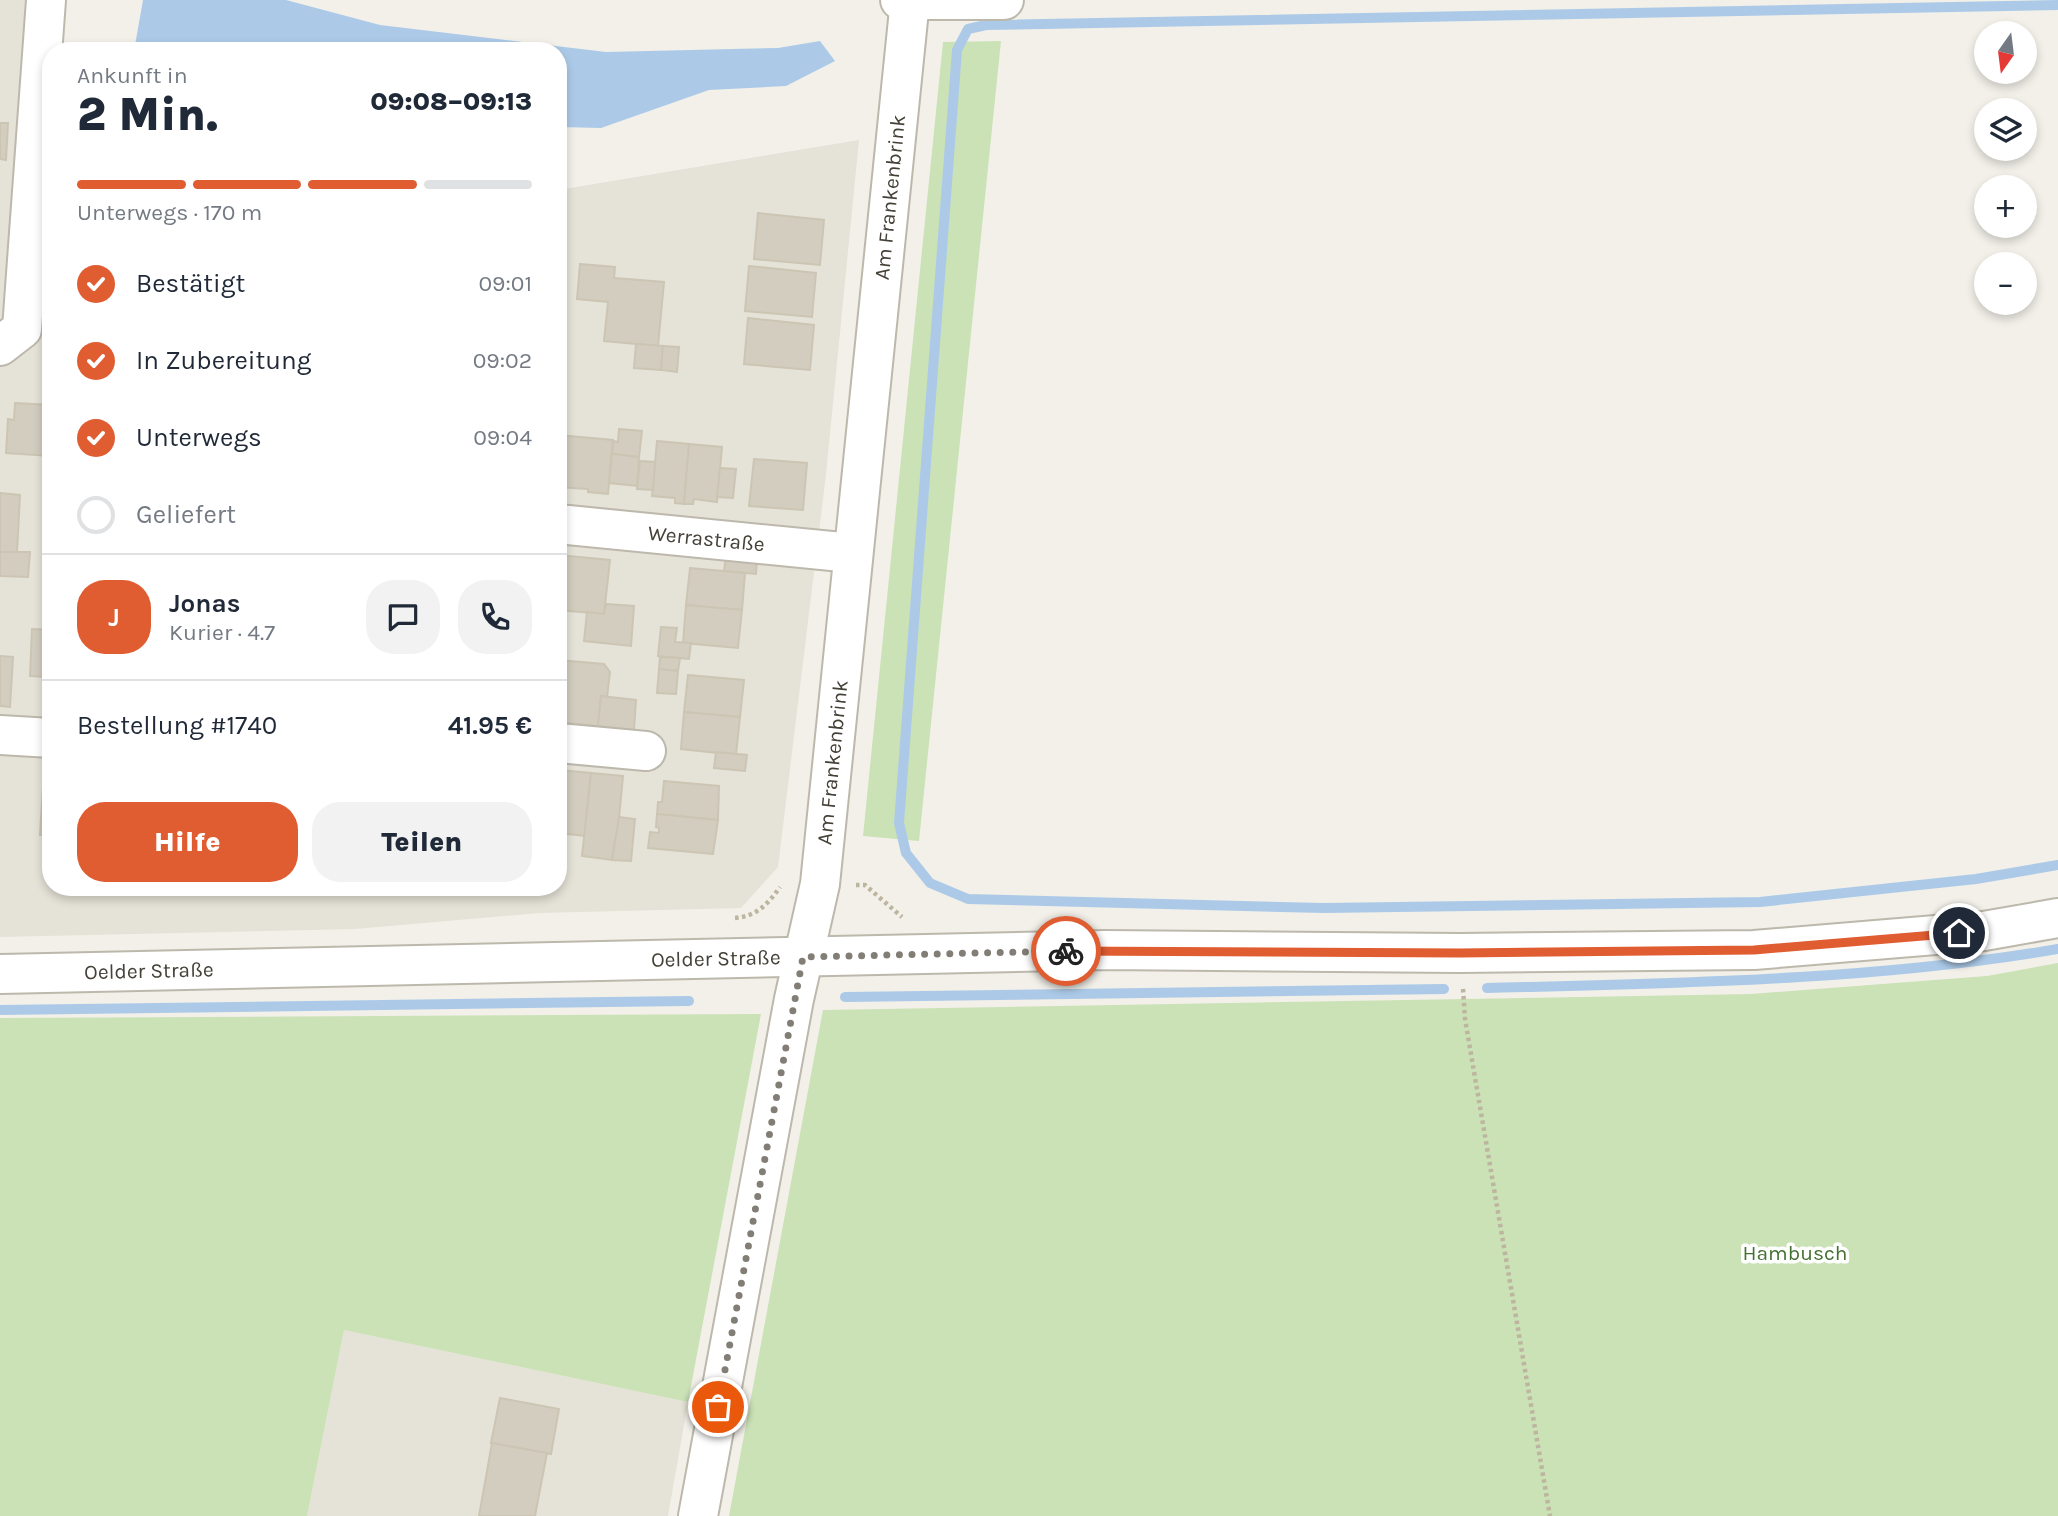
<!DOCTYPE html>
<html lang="de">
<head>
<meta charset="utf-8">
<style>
	body { margin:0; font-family:Karla,sans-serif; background:#f2f2f3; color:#1f2937; height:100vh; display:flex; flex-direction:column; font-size:26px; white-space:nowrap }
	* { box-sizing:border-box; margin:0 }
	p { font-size:23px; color:#747a83 }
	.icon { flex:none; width:38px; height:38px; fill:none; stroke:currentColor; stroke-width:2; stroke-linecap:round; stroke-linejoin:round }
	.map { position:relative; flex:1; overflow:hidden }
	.sheet { position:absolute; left:42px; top:42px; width:525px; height:854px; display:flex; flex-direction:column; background:#fff; border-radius:28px; box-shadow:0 4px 10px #0003 }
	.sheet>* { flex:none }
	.needle { width:46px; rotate:194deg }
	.fabs { position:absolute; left:1974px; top:21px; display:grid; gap:14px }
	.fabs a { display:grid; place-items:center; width:63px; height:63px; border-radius:50%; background:#fff; box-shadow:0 4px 10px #0003; font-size:35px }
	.pin { position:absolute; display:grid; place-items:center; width:60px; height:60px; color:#fff; margin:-30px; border:4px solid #fff; border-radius:50%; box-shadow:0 2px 7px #0007 }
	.courier { position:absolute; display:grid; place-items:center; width:70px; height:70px; margin:-35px; border:5px solid #e05c31; border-radius:50%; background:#fff; color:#222; box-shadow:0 2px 9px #0007 }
	.overview em { font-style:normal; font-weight:800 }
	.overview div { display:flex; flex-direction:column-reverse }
	.overview { display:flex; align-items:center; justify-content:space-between; height:119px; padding:0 35px }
	h1 { font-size:46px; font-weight:800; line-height:52px }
	.bar { display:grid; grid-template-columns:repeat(4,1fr); gap:10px 7px; align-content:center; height:84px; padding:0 35px }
	.bar i { height:9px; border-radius:5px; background:#e0e1e3 }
	.bar .current { background:#e05c31 }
	.bar p { grid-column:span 4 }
	.line { display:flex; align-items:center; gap:18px; padding:0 35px; border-top:2px solid #e0e1e3 }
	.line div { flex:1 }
	.round { display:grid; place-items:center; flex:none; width:74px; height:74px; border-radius:28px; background:#f2f2f3 }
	ol { padding:0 35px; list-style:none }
	li { display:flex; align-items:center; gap:21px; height:77px }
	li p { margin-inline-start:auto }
	li .icon { padding:7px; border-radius:50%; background:#e05c31; color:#fff; stroke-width:4 }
	li:last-child { color:#747a83 }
	li i { width:38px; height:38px; border:4px solid #e0e1e3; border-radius:50% }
	.cta { display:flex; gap:14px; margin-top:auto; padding:14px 35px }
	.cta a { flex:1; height:80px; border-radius:28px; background:#e05c31; color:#fff; font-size:28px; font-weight:800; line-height:80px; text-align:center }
	.cta a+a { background:#f2f2f3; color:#1f2937 }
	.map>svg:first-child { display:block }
	.residential { fill:#e5e2d7 }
	.green { fill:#cae2b6 }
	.water { fill:#accae8 }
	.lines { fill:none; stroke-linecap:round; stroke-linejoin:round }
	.stream { stroke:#accae8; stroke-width:10 }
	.building { fill:#d2cdbf; stroke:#ccc5b3; stroke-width:2 }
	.minor-casing { stroke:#bdb8ac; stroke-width:42 }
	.tertiary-casing { stroke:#bdb8ac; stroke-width:42 }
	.path { stroke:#bdb59f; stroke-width:4.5; stroke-dasharray:3.5 3.5; stroke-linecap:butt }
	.minor { stroke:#fff; stroke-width:38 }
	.tertiary { stroke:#fff; stroke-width:38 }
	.done { stroke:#827e76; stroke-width:7; stroke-dasharray:0 12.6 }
	.route { stroke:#e05c31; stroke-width:9 }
	.labels { text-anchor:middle; stroke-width:7; stroke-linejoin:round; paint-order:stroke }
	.street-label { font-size:21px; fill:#454138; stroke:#fff }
	.park-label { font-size:21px; fill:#447032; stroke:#fff }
</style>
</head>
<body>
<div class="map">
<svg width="2058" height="1516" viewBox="0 0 2058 1516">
	<rect width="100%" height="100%" fill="#f2f0e9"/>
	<!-- residential -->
	<g class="residential">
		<polygon points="0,0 28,0 12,311 51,340 51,887 558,887 558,190 859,140 826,474 778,867 741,908 539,913 355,929 0,937"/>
		<polygon points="344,1330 688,1402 668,1516 307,1516"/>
	</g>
	<!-- green -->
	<g class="green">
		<polygon points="1001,41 919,841 863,836 943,42"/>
		<polygon points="2058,963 2058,1516 729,1516 823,1010 1751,994 1987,976"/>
		<polygon points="761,1014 688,1402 344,1330 307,1516 0,1516 0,1018"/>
	</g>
	<!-- water -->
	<polygon class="water" points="143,0 286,0 380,25 606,52 778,48 820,41 835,61 786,86 709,90 601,128 558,127 558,51 134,51"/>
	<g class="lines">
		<!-- stream -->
		<g class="stream">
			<polyline points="2058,5 986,25 968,29 957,50 899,823 906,853 930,883 968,899 1324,908 1760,902 1976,879 2058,865"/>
			<path d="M1487,988C1677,983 1870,981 2058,949"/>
			<polyline points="845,997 1444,989"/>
			<polyline points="0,1010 689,1001"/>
		</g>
	</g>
	<!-- building -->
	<g class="building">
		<polygon points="0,123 8,123 6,160 0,159"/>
		<polygon points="758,213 824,220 820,265 754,259"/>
		<polygon points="580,264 615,267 614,278 664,282 658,346 604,341 608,302 577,299"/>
		<polygon points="749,266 816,273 812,317 745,311"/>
		<polygon points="748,318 814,325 810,370 744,364"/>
		<polygon points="636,344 663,346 661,370 634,368"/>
		<polygon points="663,346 679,347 677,372 661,370"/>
		<polygon points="15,403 51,405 51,456 6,453 8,419 14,420"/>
		<polygon points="619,429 642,431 639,457 612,454 613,441 618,442"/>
		<polygon points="558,435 613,440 608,494 588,492 588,489 558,487"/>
		<polygon points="657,441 689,444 684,504 675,503 675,498 652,496"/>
		<polygon points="689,444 722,447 717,502 694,499 693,504 684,504"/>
		<polygon points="612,454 639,457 637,486 609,483"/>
		<polygon points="754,459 807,463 803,510 749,506"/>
		<polygon points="640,461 655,462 653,490 637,489"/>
		<polygon points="720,468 736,469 733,498 717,497"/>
		<polygon points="0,493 20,495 17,552 0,552"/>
		<polygon points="0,552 30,552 28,577 0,576"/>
		<polygon points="558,555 610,560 604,614 558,610"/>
		<polygon points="726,556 757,559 756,574 724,571"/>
		<polygon points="690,568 745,573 742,610 686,605"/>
		<polygon points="606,604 634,606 631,646 584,641 587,612 604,614"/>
		<polygon points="686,605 742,610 738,648 683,643"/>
		<polygon points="661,627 677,628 675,642 691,643 689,659 658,656"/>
		<polygon points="32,629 51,630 51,677 30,676"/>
		<polygon points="0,656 13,657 10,707 0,706"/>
		<polygon points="660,657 680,658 678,671 659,669"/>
		<polygon points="558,660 604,664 610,672 607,697 601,696 598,726 558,722"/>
		<polygon points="659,669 678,671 676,694 657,693"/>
		<polygon points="688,675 744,680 740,717 684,712"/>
		<polygon points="601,696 636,700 634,730 598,726"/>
		<polygon points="684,712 740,717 736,755 681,749"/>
		<polygon points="716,752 747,755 745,771 714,768"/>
		<polygon points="559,770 591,773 585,836 558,833"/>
		<polygon points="44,772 51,773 51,835 40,835"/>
		<polygon points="591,773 623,776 617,839 615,839 612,860 582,856"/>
		<polygon points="664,781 719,786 718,820 657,814 658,802 662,802"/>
		<polygon points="657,814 718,820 713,854 648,848 650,832 659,833 659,828 656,827"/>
		<polygon points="619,817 635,819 631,861 612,860"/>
		<polygon points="500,1398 559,1409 551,1454 491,1443"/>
		<polygon points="492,1443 547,1453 535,1516 479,1516"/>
	</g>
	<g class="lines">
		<defs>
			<g id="minor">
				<polyline points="900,0 1004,0"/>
				<polyline points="0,346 22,329 46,0"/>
				<path id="s1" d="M558,524L852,553"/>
				<polyline points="0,735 51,738"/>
				<polyline points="558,743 646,751"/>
				<path id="s2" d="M698,1516L794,999L820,884L910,0"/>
			</g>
			<g id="tertiary">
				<path id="s3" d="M0,974L1105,950L1460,953L1754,950L1984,931L2058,918"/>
			</g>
		</defs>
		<!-- minor casing -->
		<use href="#minor" class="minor-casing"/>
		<!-- tertiary casing -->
		<use href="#tertiary" class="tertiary-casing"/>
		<!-- path -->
		<g class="path">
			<polyline points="856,885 865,885 902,917"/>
			<path d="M735,918C757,916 768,904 780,887"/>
			<polyline points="1463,989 1465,1019 1550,1516"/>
		</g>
		<!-- minor -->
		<use href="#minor" class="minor"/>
		<!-- tertiary -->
		<use href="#tertiary" class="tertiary"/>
	</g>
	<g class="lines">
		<!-- done -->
		<polyline class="done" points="718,1407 803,957 1066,951"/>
		<!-- route -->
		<polyline class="route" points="1066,951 1460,953 1754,950 1959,933"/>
	</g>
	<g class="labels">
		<!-- street labels -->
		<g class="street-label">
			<text dy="7" stroke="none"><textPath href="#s2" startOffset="1334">Am Frankenbrink</textPath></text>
			<text dy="7" stroke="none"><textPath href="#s1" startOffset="149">Werrastraße</textPath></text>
			<text dy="7" stroke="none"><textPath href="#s2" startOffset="766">Am Frankenbrink</textPath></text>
			<text dy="7" stroke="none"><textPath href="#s3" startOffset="716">Oelder Straße</textPath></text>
			<text dy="7" stroke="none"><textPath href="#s3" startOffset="149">Oelder Straße</textPath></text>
		</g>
		<!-- park labels -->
		<g class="park-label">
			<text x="1795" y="1260">Hambusch</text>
		</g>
	</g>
</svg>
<div class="fabs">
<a><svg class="needle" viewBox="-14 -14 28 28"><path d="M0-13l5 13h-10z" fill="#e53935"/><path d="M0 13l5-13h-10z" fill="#747a83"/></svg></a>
<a><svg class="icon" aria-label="layers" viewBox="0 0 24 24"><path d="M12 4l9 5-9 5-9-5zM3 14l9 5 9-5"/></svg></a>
<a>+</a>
<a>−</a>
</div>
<div class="pin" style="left:718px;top:1407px;background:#ea580c"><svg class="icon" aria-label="bag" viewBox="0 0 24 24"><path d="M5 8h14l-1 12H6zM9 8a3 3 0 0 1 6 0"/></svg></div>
<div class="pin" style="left:1959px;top:933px;background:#1f2937"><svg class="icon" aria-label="home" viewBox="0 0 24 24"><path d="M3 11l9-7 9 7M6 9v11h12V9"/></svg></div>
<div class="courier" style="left:1066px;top:951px"><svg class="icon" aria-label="bike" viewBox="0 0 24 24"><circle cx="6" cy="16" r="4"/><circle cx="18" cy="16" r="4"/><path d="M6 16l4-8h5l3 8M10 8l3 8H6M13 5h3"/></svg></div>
<section class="sheet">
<div class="overview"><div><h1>2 Min.</h1><p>Ankunft in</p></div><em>09:08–09:13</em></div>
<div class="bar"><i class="current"></i><i class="current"></i><i class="current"></i><i></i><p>Unterwegs · 170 m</p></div>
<ol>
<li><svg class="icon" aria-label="check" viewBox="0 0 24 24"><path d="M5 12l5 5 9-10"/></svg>Bestätigt<p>09:01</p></li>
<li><svg class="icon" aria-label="check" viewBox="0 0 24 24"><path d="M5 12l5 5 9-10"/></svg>In Zubereitung<p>09:02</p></li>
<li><svg class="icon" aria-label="check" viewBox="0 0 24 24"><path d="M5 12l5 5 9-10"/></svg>Unterwegs<p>09:04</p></li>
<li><i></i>Geliefert</li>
</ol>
<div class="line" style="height:126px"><b class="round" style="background:#e05c31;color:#fff">J</b><div><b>Jonas</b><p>Kurier · 4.7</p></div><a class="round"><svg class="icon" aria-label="chat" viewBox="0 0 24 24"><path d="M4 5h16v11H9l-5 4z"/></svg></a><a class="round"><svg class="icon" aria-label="phone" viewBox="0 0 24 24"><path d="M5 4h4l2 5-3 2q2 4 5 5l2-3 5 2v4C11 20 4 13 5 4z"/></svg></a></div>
<div class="line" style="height:91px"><div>Bestellung #1740</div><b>41.95 €</b></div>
<div class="cta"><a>Hilfe</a><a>Teilen</a></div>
</section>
</div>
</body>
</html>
